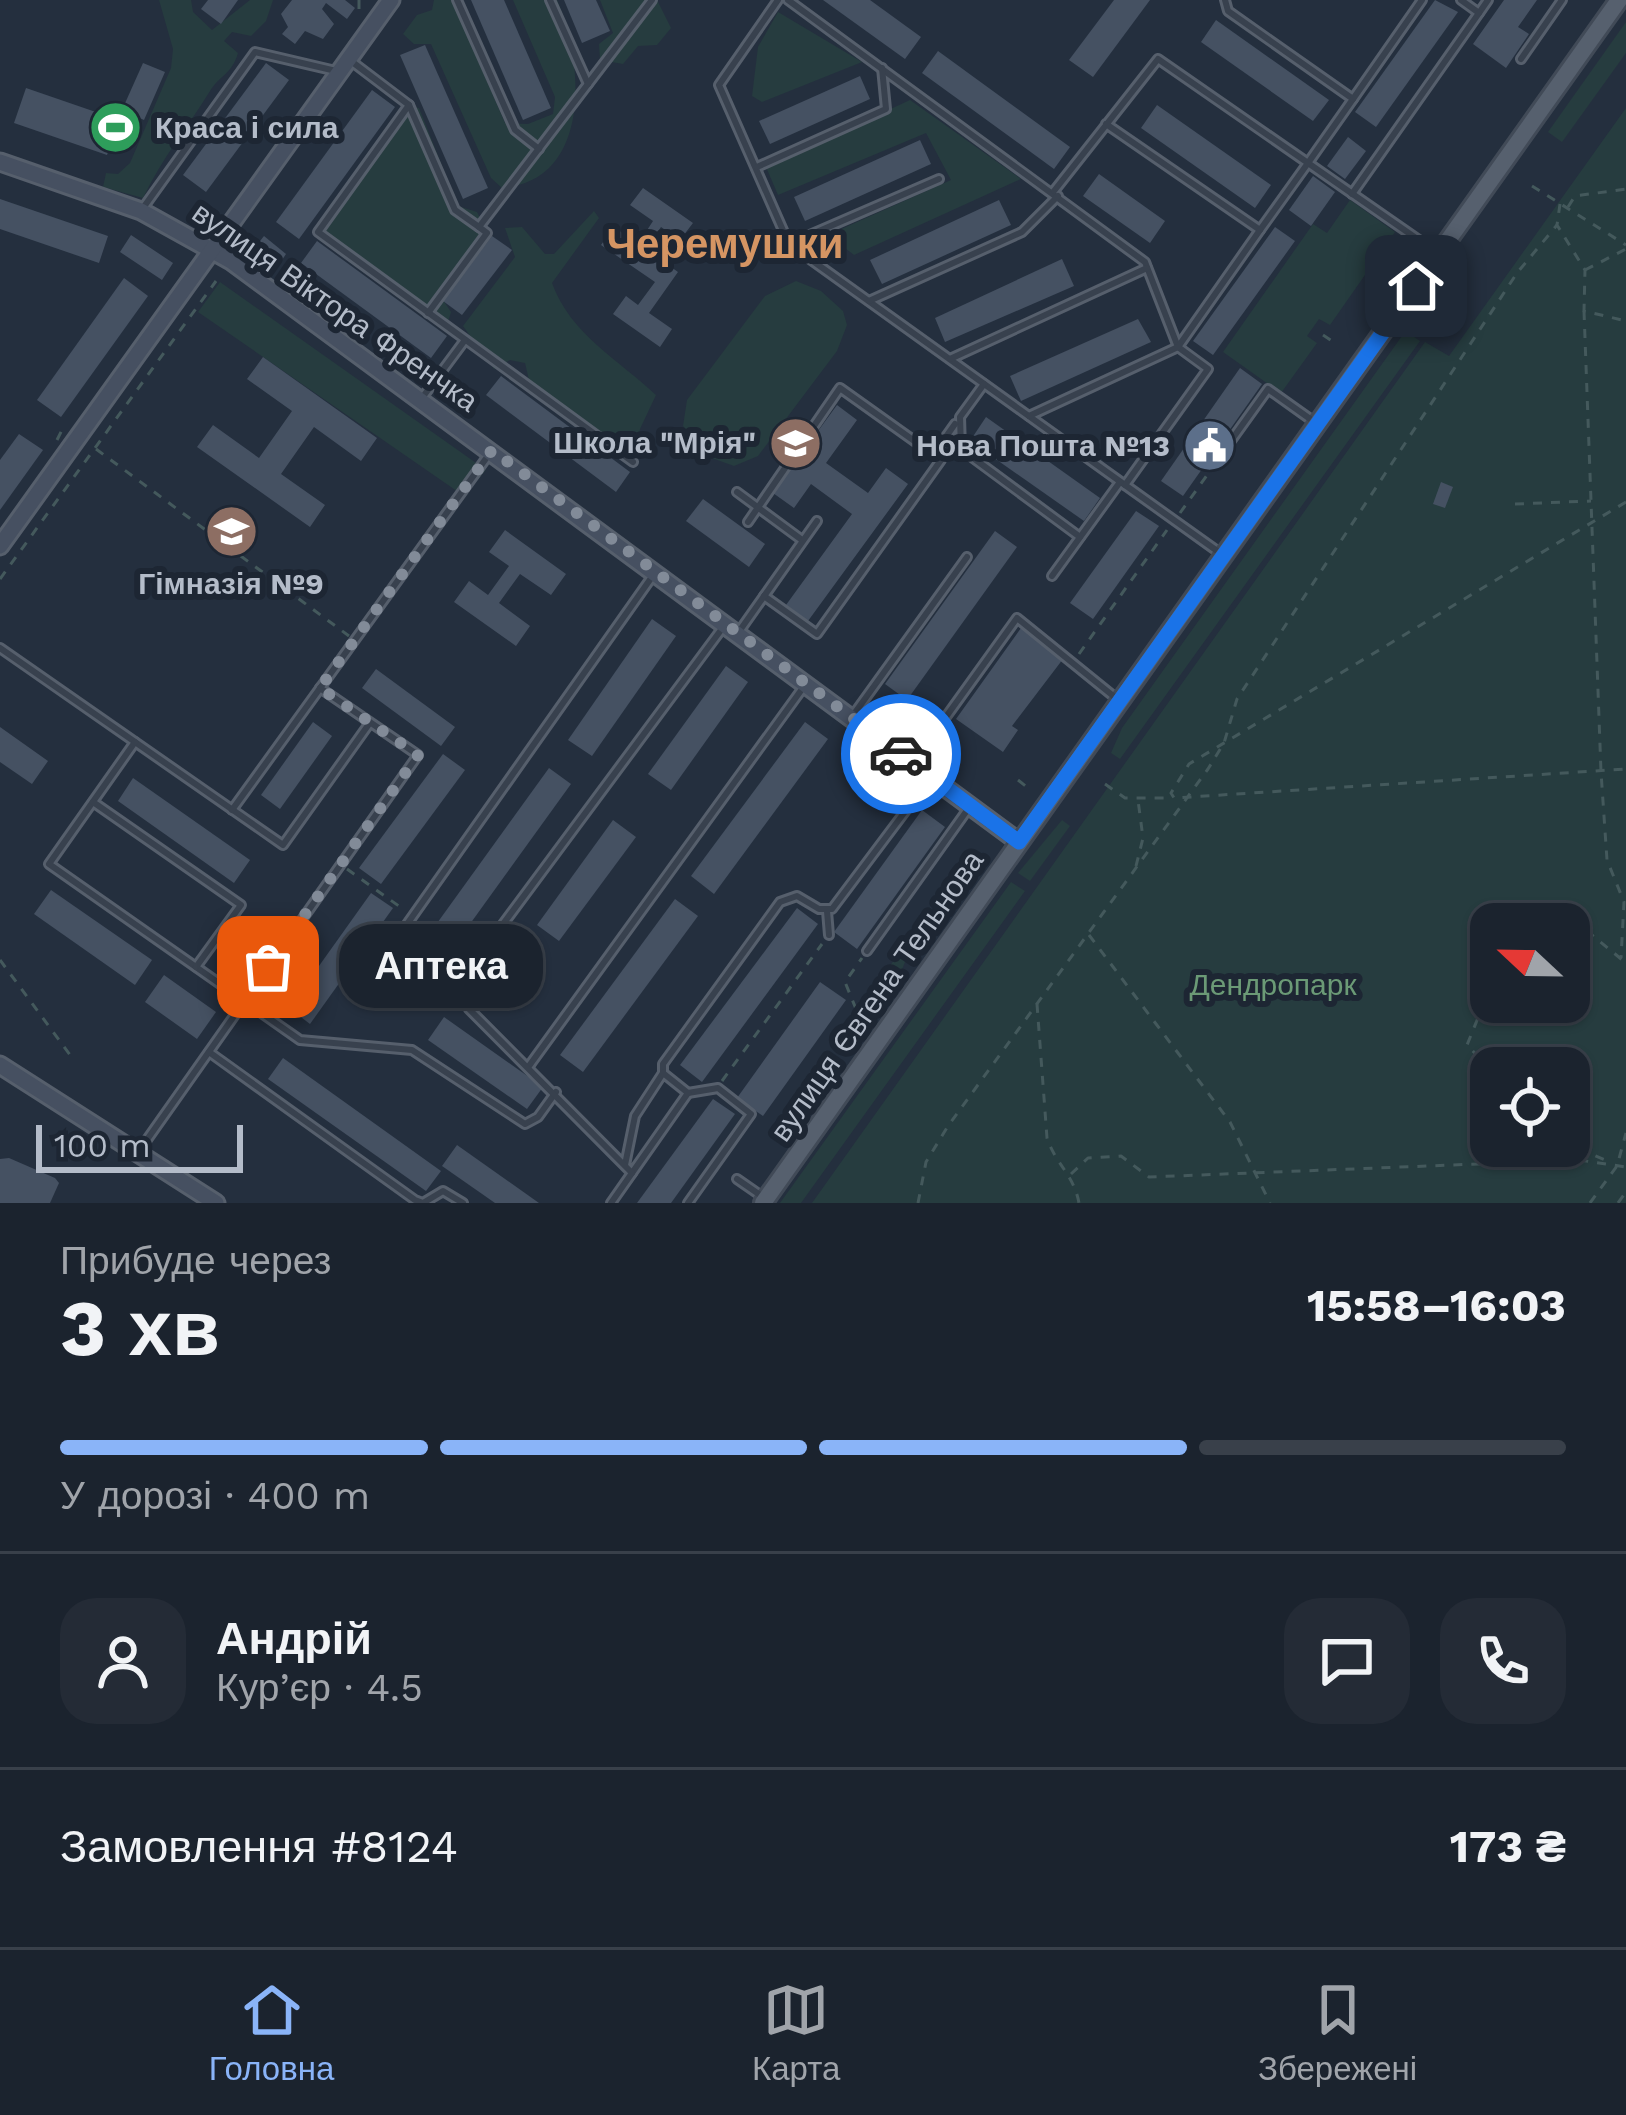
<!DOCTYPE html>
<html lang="uk">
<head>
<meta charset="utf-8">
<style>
	body { margin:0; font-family:"Work Sans",sans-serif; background:#242b36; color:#f1f3f6; height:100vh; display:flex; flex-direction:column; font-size:45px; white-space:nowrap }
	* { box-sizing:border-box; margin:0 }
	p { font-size:39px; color:#a0a4aa }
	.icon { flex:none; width:66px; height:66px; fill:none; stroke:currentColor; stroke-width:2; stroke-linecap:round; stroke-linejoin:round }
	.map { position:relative; height:1203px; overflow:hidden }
	.side { display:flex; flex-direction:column; background:#1b232e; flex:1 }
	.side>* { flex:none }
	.needle { width:78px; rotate:292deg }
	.controls { position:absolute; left:1470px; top:903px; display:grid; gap:24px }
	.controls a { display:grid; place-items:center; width:120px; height:120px; border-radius:24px; background:#1b232e; box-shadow:0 3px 9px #0004,0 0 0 3px #39404a; font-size:60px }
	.scale { position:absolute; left:36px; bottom:30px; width:207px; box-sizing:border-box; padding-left:12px; border:6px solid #b4bcc9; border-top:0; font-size:33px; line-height:42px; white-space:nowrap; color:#b4bcc9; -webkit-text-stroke:9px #1d2633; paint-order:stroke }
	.pin { position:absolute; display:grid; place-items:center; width:102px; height:102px; color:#fff; margin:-51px; border-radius:24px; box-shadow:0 6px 18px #0006 }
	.courier { position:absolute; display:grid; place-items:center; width:120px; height:120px; margin:-60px; border:9px solid #1a73e8; border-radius:50%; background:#fff; color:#222; box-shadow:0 3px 15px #0007 }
	.bubble { position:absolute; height:84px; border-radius:36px; background:#1b232e; box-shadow:0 3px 9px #0004,0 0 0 3px #39404a; font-size:39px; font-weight:700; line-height:84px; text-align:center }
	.overview em { font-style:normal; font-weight:700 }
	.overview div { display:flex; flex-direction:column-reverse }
	.overview { display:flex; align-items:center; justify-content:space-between; height:204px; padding:0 60px }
	h1 { font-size:78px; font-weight:700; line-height:90px }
	.bar { display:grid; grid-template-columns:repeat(4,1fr); gap:18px 12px; align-content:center; height:144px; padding:0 60px }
	.bar i { height:15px; border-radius:9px; background:#39404a }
	.bar .selected { background:#8ab4f8 }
	.bar p { grid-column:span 4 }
	.line { display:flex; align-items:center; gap:30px; padding:0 60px; border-top:3px solid #39404a }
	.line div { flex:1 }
	.round { display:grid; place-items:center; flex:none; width:126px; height:126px; border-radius:36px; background:#242b36 }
	.tab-bar { display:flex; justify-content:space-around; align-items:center; height:168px; border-top:3px solid #39404a; background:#1b232e; font-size:33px; color:#a0a4aa }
	.tab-bar a { display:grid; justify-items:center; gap:6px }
	.tab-bar .selected { color:#8ab4f8 }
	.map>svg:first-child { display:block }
	.green { fill:#263c3f; fill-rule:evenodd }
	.building { fill:#455162 }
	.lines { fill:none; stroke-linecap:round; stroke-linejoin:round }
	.lane-casing { stroke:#565f6c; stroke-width:12 }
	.secondary-casing { stroke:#565f6c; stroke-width:21 }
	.primary-casing { stroke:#414a57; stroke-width:22 }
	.path { stroke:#44595c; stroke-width:3; stroke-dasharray:9 9; stroke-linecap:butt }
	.lane { stroke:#38414e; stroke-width:6 }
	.secondary { stroke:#465061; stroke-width:15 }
	.primary { stroke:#56606e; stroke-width:16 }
	.done { stroke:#828b98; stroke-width:12; stroke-dasharray:0 21.6 }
	.route { stroke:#1a73e8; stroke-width:15 }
	.labels { text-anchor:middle; stroke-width:12; stroke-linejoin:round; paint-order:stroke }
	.poi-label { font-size:30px; font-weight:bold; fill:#b4bcc9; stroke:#1d2633; text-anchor:end }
	.street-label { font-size:30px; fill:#b4bcc9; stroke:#1d2633 }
	.park-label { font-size:30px; fill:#6b9a76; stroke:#1d2633 }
	.district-label { font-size:42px; font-weight:bold; fill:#d59563; stroke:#1d2633 }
</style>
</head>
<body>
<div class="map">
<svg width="1626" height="1203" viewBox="0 0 1626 1203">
	<rect width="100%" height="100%" fill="#242f3e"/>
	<!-- green -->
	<g class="green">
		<path d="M159,0H191L193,12L212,30L250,0H273L266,21L251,36L232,32L224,41L238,53C232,74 220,75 210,91C188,127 162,158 143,198L103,187L106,173L118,174L130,163L171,68L173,49Z"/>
		<path d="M434,0H452L505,123L528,124L553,114L555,97L513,0H557C584,60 593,181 502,188L491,178L431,44H414L403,34L417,15L432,10Z"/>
		<polygon points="600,0 657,0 671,28 657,45 638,46 623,64 600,60 599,44 613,33"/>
		<polygon points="778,12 862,62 762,102 752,96 758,47"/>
		<polygon points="1626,22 1626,53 1562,142 1548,132"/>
		<polygon points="910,100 1021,179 854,255 828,235 951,180 926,133 778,195 766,167"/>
		<polygon points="403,106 419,108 458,206 477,212 489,235 441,297 451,312 448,322 439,324 369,266 331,247 323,233 323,218"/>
		<path d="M1626,108V1203H812L1425,342L1449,356ZM1491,924H1569V1002H1491ZM1491,1068H1569V1146H1491Z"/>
		<polygon points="1350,200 1395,232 1330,325 1319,319 1307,336 1317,343 1281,393 1223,352 1313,224 1327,233"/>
		<path d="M594,211L599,218L552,283C571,335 618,359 656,395L640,429L636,457H621L529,380L525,363L510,360L494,369L463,326L515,257L505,228L522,227L545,254H554Z"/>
		<polygon points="1442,280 1456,290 1426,332 1412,322"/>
		<polygon points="796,281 821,291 843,311 847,325 837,351 758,456 734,466 709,457 683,426 687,400 765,296"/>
		<polygon points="220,282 486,470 464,496 198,312"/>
		<polygon points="1411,335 1420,341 1120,759 1111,753 1122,728 1402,336"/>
		<polygon points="1062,820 1070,826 1030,881 1018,873"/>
		<polygon points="1011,882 1025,891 801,1203 780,1203"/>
		<polygon points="904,946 910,950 896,984 873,1016 856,1014"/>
	</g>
	<!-- building -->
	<g class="building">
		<polygon points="208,0 238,0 221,24 201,9"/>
		<polygon points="292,0 345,0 355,8 347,19 326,3 322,9 334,24 323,39 305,31 295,44 282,34 288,27 281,14"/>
		<polygon points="471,0 504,0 551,108 523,120"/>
		<polygon points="564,0 596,0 610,31 582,43"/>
		<polygon points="823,0 870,0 921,37 905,59"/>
		<polygon points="1114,0 1150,0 1093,77 1069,60"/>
		<polygon points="1435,0 1458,12 1376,127 1355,112"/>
		<polygon points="1504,0 1537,0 1518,27 1529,34 1506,68 1473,44"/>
		<polygon points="1216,20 1329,100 1313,121 1201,42"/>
		<polygon points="425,45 488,188 463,199 400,55"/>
		<polygon points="938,51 1070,147 1054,169 922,73"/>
		<polygon points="143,63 165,72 144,120 122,110"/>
		<polygon points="266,63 289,80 206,192 183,175"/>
		<polygon points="860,76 870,99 770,144 759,121"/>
		<polygon points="26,88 119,120 107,155 14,123"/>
		<polygon points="372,90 395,107 299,239 276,222"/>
		<polygon points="1157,105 1271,185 1255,208 1141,128"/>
		<polygon points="1348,137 1366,151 1345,179 1327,166"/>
		<polygon points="920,140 931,164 805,221 794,197"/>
		<polygon points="1099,174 1165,221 1150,243 1083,196"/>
		<polygon points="1313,176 1335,192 1311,226 1289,210"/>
		<polygon points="643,188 693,223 680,240 661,227 646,249 678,272 649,313 672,329 660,347 613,314 626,296 638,305 655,282 601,245 614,227 638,244 653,221 630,205"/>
		<polygon points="0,199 108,236 99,263 0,229"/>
		<polygon points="999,200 1011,225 882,284 870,260"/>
		<polygon points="1275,227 1295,241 1213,355 1193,341"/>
		<polygon points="131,235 173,263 162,280 120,252"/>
		<polygon points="264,236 286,254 280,263 256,246"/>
		<polygon points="492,236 512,250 462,315 443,301"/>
		<polygon points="317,241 447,336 431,358 301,263"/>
		<polygon points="1062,259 1074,286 945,342 935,318"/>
		<polygon points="124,278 148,296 61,417 37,400"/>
		<polygon points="1138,319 1151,342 1021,401 1010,376"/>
		<polygon points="263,357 377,438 361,461 314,427 281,474 325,505 310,527 197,447 213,425 259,458 292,411 247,379"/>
		<polygon points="1240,368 1262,384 1183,496 1161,481"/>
		<polygon points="501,376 630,472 616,492 486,395"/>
		<polygon points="837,405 857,420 826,463 868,493 886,468 908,484 808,621 786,605 852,514 811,484 794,508 773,493"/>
		<polygon points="986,417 1100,498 1084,521 970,441"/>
		<polygon points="19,434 43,450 0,510 0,460"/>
		<polygon points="1441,482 1453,487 1445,508 1433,504"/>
		<polygon points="703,499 765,544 749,567 686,521"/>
		<polygon points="1136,511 1159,526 1093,619 1070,603"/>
		<polygon points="505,530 566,574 551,595 520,574 499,603 530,626 516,646 454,602 469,581 488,595 509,566 489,552"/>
		<polygon points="995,531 1017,547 907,700 885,684"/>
		<polygon points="652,619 676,636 592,756 568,740"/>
		<polygon points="1021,628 1063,659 1012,726 1018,730 1003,752 956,719"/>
		<polygon points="726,666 748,682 671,790 648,774"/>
		<polygon points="376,669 455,727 441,746 362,688"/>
		<polygon points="313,722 332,736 280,809 261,795"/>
		<polygon points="805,722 828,739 714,894 691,876"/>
		<polygon points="0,727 48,761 32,784 0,762"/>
		<polygon points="443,754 465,770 381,884 359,868"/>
		<polygon points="864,761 907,792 894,810 851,779"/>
		<polygon points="549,768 571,784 457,942 435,926"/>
		<polygon points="133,778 250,860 234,883 118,801"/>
		<polygon points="922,810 945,827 857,949 834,932"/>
		<polygon points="613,820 636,837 559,941 537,925"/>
		<polygon points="51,890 152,960 135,985 34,914"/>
		<polygon points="371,893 393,908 310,1024 289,1008"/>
		<polygon points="675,899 698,916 583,1072 560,1055"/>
		<polygon points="797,908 818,924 702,1082 680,1065"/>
		<polygon points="164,975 216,1012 197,1039 145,1002"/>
		<polygon points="820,982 846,1000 763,1116 737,1098"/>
		<polygon points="444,1017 543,1087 527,1109 428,1040"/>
		<polygon points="283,1058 441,1171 426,1191 268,1079"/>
		<polygon points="713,1099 735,1114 671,1203 637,1203"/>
		<polygon points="457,1145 539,1203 495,1203 442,1166"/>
		<polygon points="9,1158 55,1178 59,1183 50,1203 0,1203 0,1159"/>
	</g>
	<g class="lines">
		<defs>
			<g id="lane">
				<polyline points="457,0 515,130 539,149"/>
				<polyline points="550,0 588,84"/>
				<polyline points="778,0 719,85 789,244 1125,485"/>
				<polyline points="788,0 1145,262 1178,347 1208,369 1125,485 1220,553"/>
				<polyline points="1225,0 1228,11 1353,99 1308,163 1436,252"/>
				<polyline points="1461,0 1479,13 1488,0"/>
				<polyline points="1521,59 1562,0"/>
				<polyline points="351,61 409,105 455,210 479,227"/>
				<polyline points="1353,99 1422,0"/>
				<polyline points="409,105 318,232 633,462"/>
				<polyline points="757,167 886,109 882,68"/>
				<polyline points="1054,191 1158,59 1308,163 1260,230 1106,124"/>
				<polyline points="1352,194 1479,13"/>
				<polyline points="143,208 255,52 336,71"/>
				<polyline points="789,244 939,179"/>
				<polyline points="869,301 1022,232 1058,196"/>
				<polyline points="428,313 487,233 479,227 652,0"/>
				<polyline points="950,359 1147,268"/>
				<polyline points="984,384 960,417 961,449 1080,537"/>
				<polyline points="422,398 465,340"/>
				<polyline points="1029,416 1178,347 1260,230"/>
				<polyline points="1225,449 1268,389 1313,421"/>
				<polyline points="933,455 955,424"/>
				<polyline points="737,492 802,540"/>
				<polyline points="748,522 840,388 941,460 817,634 764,596"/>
				<polyline points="1052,576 1120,482"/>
				<polyline points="738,633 817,521"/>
				<polyline points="0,648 283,845 369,724"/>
				<polyline points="854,714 967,557"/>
				<polyline points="135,742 49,864 300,1040 412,1050 525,1124 538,1117 556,1092"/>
				<polyline points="915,760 1017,618 1117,699"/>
				<polyline points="93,802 241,905 196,967"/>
				<polyline points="232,810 490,453"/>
				<polyline points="827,911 829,935"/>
				<polyline points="867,951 968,809"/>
				<polyline points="466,974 724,626"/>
				<polyline points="209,1052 415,1200 423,1203 443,1191 463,1203"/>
				<polyline points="529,1066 805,685"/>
				<polyline points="663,1073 663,1064 780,902 797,896 819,909 832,909 928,781"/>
				<polyline points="688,1093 718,1088 751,1114 688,1203"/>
				<polyline points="139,1151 418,755 320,688"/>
				<polyline points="625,1165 635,1116 663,1073 688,1093 632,1173"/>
				<polyline points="737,1179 763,1197"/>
				<polyline points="611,1203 632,1173 469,1009 466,974 405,927 654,574"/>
			</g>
			<g id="secondary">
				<polyline points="0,162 141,211 231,261 1019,842"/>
				<polyline points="0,546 391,0"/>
				<polyline points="0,1065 216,1203"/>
			</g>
			<polyline id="primary" points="763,1203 1619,0"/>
		</defs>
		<!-- lane casing -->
		<use href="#lane" class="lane-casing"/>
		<!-- secondary casing -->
		<use href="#secondary" class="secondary-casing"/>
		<!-- primary casing -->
		<use href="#primary" class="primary-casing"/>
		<!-- path -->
		<g class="path">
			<polyline points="359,0 359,10"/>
			<polyline points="1532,186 1626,245"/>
			<polyline points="1560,204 1557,225 1585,270 1584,311 1626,321"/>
			<polyline points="1568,207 1575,196 1626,189"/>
			<polyline points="1585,270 1626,249"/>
			<polyline points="1584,311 1601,772 1607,860 1624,902 1621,958"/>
			<polyline points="1323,335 1332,341"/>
			<polyline points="57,440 62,430"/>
			<polyline points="96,449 349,636"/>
			<polyline points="1626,502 1189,764 1171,793 1174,798 1626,769"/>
			<polyline points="1515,504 1591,501"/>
			<polyline points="1180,513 1220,457"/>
			<polyline points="0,579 216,281"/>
			<polyline points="1079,654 1167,530"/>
			<polyline points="1018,780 1032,791"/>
			<polyline points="1105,784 1125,798 1172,798"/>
			<polyline points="1136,866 1143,838 1138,800"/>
			<polyline points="347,869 403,909"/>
			<polyline points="1527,924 1540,909 1575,921 1626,963"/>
			<polyline points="1089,935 1230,1122 1270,1203"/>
			<polyline points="0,960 73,1059"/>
			<polyline points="1491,986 1467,1045 1491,1070"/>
			<path d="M1037,1004L1047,1138C1055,1163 1074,1175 1079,1203"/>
			<polyline points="856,1009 845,982 862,958"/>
			<polyline points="722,1081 822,944"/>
			<polyline points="1569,1132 1589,1153 1610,1162"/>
			<polyline points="1071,1174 1088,1158 1121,1156 1149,1177 1579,1160 1626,1167"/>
			<polyline points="918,1203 926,1162 948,1126 1208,769 1224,743 1237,699 1517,273 1557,225"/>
			<polyline points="1590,1203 1617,1166 1626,1133"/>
			<polyline points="1618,1203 1626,1192"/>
		</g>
		<!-- lane -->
		<use href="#lane" class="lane"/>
		<!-- secondary -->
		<use href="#secondary" class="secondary"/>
		<!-- primary -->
		<use href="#primary" class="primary"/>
	</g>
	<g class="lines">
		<!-- done -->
		<polyline class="done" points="268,967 418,755 320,688 492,450 901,754"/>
		<!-- route -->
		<polyline class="route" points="901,754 1019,842 1416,286"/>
	</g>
	<!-- icons -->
	<defs>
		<symbol id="stadium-disc" viewBox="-11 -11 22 22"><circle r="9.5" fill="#2e9e5b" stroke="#1d2633"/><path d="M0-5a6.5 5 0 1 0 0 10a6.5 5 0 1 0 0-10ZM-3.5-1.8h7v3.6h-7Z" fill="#fff"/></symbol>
		<symbol id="school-disc" viewBox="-11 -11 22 22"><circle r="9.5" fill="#8d6e63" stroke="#1d2633"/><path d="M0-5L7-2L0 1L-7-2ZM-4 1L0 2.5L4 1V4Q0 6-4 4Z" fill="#fff"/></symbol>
		<symbol id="civic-disc" viewBox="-11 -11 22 22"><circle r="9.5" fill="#5c6f8a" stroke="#1d2633"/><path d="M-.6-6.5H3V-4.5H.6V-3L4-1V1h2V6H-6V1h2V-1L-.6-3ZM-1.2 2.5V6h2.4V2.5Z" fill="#fff"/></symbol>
	</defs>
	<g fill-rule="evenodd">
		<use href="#stadium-disc" x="86" y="98" width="59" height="59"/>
		<use href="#school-disc" x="766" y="414" width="59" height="59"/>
		<use href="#civic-disc" x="1180" y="416" width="59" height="59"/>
		<use href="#school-disc" x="202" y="502" width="59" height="59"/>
	</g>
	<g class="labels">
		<!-- poi labels -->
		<g class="poi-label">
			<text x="155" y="138" text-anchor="start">Краса і сила</text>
			<text x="756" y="453">Школа "Мрія"</text>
			<text x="1170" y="456">Нова Пошта №13</text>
			<text x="231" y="594" text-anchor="middle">Гімназія №9</text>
		</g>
		<!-- street labels -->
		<g class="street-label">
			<text transform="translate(335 307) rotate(35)" y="10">вулиця Віктора Френчка</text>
			<text transform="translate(877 996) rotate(-55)" y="10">вулиця Євгена Тельнова</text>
		</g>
		<!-- park labels -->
		<g class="park-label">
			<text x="1273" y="995">Дендропарк</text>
		</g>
		<!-- district labels -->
		<g class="district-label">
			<text x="725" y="258">Черемушки</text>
		</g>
	</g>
</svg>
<div class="controls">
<a><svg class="needle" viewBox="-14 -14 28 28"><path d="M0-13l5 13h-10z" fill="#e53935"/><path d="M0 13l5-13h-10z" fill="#a0a4aa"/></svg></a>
<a><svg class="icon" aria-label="locate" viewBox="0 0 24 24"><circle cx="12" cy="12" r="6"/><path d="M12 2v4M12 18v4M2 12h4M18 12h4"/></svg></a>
</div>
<div class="scale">100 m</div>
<div class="pin" style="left:268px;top:967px;background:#ea580c"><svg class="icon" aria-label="bag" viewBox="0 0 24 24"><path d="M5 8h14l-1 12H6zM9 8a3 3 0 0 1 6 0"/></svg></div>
<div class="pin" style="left:1416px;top:286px;background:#1f2937"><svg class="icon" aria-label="home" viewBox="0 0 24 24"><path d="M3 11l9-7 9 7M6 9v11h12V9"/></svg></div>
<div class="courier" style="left:901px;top:754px"><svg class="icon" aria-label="car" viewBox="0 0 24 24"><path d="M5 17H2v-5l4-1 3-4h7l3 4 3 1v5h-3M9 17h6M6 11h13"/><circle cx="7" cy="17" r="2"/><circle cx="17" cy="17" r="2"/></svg></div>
<div class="bubble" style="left:339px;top:924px;width:204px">Аптека</div>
</div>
<section class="side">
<div class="overview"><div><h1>3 хв</h1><p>Прибуде через</p></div><em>15:58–16:03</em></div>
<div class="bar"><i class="selected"></i><i class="selected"></i><i class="selected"></i><i></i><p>У дорозі · 400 m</p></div>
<div class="line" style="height:216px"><a class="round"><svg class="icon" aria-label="person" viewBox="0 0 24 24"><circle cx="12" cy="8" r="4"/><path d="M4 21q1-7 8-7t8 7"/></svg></a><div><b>Андрій</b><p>Кур’єр · 4.5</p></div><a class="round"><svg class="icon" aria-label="chat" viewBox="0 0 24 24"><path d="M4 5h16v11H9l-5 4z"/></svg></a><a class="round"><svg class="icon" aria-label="phone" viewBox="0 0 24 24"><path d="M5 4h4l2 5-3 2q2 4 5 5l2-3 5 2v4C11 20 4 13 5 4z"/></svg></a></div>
<div class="line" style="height:156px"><div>Замовлення #8124</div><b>173 ₴</b></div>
</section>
<nav class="tab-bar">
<a class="selected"><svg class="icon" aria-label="home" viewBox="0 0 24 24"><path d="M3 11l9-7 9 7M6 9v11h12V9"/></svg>Головна</a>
<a><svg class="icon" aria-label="map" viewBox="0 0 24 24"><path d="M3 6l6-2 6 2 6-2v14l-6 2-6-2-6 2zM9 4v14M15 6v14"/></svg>Карта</a>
<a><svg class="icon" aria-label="saved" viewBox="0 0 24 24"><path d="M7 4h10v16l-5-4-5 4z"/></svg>Збережені</a>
</nav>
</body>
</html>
